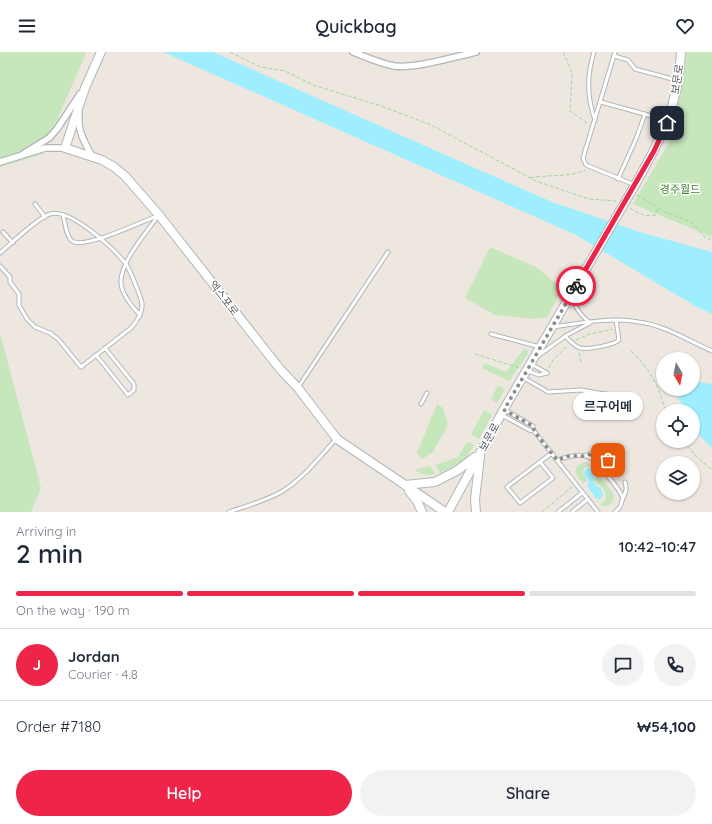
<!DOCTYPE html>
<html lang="en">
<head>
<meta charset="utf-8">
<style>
	body { margin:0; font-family:Quicksand,"Noto Sans KR",sans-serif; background:#f2f2f3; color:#1f2937; height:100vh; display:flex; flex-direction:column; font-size:15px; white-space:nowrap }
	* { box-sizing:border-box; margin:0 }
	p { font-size:13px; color:#747a83 }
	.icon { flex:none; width:22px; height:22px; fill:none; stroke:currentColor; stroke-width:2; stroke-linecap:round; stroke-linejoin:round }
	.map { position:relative; height:460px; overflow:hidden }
	.panel { display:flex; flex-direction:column; background:#fff; flex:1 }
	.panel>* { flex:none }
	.needle { width:26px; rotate:170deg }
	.buttons { position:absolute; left:656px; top:300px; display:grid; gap:8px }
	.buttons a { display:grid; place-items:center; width:44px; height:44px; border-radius:50%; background:#fff; box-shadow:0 1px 3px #0004; font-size:20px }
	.pin { position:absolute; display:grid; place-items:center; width:34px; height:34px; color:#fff; margin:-17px; border-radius:8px; box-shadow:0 2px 6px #0006 }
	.courier { position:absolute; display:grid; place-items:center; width:40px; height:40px; margin:-20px; border:3px solid #ef2449; border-radius:50%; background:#fff; color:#222; box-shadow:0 1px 5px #0007 }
	.bubble { position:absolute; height:28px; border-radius:14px; background:#fff; box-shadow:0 1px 3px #0004; font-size:13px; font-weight:600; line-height:28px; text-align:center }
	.headline em { font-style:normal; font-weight:600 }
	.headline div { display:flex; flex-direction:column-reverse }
	.headline { display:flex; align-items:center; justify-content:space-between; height:68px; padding:0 16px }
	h1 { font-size:26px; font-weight:600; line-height:30px }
	.bar { display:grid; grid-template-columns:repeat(4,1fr); gap:6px 4px; align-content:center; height:48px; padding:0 16px }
	.bar i { height:5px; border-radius:3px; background:#e0e1e3 }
	.bar .on { background:#ef2449 }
	.bar p { grid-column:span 4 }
	.line { display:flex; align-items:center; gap:10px; padding:0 16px; border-top:1px solid #e0e1e3 }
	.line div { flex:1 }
	.round { display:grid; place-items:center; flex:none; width:42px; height:42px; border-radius:21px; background:#f2f2f3 }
	.cta { display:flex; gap:8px; margin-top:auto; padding:8px 16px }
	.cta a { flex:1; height:46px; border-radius:24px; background:#ef2449; color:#fff; font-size:16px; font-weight:600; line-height:46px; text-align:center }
	.cta a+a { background:#f2f2f3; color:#1f2937 }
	header { display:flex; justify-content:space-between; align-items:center; height:52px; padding:0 16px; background:#fff; font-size:18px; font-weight:600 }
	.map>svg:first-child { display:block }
	.green { fill:#c6e6bb }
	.water { fill:#9eeeff }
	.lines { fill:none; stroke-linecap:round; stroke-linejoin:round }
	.lane-casing { stroke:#b1b6b9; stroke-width:5 }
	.street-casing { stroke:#b1b6b9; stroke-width:8 }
	.secondary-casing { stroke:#b0b6b9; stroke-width:10 }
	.path { stroke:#9ed89e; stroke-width:1; stroke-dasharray:4 2; stroke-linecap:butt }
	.lane { stroke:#fff; stroke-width:3 }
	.street { stroke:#fff; stroke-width:5.5 }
	.secondary { stroke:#fff; stroke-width:8 }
	.secondary-bridge-casing { stroke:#b0b6b9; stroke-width:10; stroke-linecap:butt }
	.secondary-bridge { stroke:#fff; stroke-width:8 }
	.done { stroke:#8d8f8e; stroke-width:4; stroke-dasharray:0 7.2 }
	.route { stroke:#ef2449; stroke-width:5 }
	.labels { text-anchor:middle; stroke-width:3; stroke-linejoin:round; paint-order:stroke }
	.street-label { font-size:11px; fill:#595f62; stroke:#fff }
	.park-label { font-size:11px; fill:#418230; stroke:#fff }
</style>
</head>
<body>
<header><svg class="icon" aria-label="menu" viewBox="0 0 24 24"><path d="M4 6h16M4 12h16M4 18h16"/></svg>Quickbag<svg class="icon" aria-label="heart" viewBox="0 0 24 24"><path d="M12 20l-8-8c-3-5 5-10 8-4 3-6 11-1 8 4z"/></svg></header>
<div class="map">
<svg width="712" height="460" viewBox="0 0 712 460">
	<rect width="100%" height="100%" fill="#ede7e0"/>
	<!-- green -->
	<g class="green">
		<polygon points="0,0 83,0 86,2 49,86 43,102 0,115"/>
		<polygon points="686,0 712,0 712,185 633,152 670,89 685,19"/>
		<polygon points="490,195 538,216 562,237 547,265 534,267 495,263 465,246"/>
		<polygon points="0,281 41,436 31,460 0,460"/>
		<polygon points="525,296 529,300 509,329 482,316 485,311 506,320"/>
		<polygon points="498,333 505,337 497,351 491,347"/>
		<polygon points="437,352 443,356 448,373 433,400 422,407 417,401"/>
		<polygon points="484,358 492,363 479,387 471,382"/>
		<polygon points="467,390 474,393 465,408 440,421 436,413 458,405"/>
		<polygon points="585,410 588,411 592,415 588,414 584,416 583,422 587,429 584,431 578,426 575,419 578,413"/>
		<path d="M430,414L435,422C426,424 421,422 414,418Z"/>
		<path d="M597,421L613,441L614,447L610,453L604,454L601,453V450H604C610,439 600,435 594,428Z"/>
	</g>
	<!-- water -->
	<g class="water">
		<polygon points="163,0 213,0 552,150 643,181 712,200 712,262 697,255 574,182"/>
		<polygon points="693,329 712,332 712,396 700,384 693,374 693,359 684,359 678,344 679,337 693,337"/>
		<path d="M589,416H592L595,419L593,430L601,437L603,443L601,447H599L596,446L587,434L589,429C586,425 582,423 585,418Z"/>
	</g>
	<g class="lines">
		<defs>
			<g id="lane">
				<path d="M594,0C587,22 587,46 595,68"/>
				<polyline points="615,0 583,106 586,113 635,133"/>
				<polyline points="614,4 628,8 635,17 676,28"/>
				<polyline points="601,50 666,68"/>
				<polyline points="618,127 636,87 645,62"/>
				<polyline points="35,152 45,165"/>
				<path d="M63,163C65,170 66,185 72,189C84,198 143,169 157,164"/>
				<polyline points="3,180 13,191"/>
				<path d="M0,201C11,192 37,166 50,162C71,156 114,197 126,212C129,216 142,247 142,252C143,261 137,269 131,276L81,315L58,287L50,281L35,275L27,267L19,253V242L10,230V225L0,214"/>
				<path d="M140,263C133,256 121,241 121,231C120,210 146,181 158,164"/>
				<path d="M553,275C581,271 611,265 639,270C664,273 689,289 712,299"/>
				<polyline points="491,282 540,295"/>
				<path d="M565,284C569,288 574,294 580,296C587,298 614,293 619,288L616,268"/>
				<polyline points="96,303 128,343 134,338 134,332 105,296"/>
				<path d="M538,304L567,283L590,271C581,263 574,256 573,244"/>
				<polyline points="531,312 547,321"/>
				<polyline points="528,319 539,323 547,321"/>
				<polyline points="524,326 548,340 581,338 611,343 616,346 620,351 620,364"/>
				<polyline points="299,334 388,200"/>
				<polyline points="421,352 427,341"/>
				<polyline points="505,358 533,374 534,379 598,460"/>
				<polyline points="502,363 529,378 534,379"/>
				<path d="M585,404C594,398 601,401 608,408"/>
				<path d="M557,408C584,399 590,401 607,423C613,430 619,437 623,446"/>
				<polyline points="540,410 553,426 520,451 507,435 552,401"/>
				<path d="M229,460C246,454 265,449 281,440C303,427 319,406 336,387"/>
				<polyline points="558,460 582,441"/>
				<polyline points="572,460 588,447"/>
				<path d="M615,460C622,454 620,454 623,446C626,439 627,438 625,430"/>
			</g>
			<g id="street">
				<path d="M353,0C366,5 379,11 394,14C414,17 454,5 476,0"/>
				<path d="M79,61C77,77 84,90 92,104"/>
				<polyline points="23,102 49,86 57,77 80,42"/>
				<polyline points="0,110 45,96 65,96"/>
			</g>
			<g id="secondary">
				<polyline points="101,0 85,36 65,96 102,108 114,115 125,124 159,163 280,317 298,336 337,387 445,460"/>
				<path d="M631,140C658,93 679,55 681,0"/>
				<polyline points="405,433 435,430 458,418 475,405"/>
				<polyline points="409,439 417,449 422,460"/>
				<polyline points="448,460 504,357 580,227"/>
				<polyline points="476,460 475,447 480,405"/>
			</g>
		</defs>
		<!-- lane casing -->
		<use href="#lane" class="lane-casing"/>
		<!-- street casing -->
		<use href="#street" class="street-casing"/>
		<!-- secondary casing -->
		<use href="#secondary" class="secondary-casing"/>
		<!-- path -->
		<g class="path">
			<polyline points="230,0 252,11 261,15 285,19 313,33 381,54 429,72 536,129 589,147 616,149"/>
			<polyline points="563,0 572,21 570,59 587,71"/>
			<path d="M530,126C548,122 568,126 586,118"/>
			<polyline points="637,143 665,160 691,170 704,184 712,189"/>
			<path d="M630,156C639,162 644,165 656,163L658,156"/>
			<polyline points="576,288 590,282 613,277"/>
			<path d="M631,299C653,320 656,331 666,359"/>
			<polyline points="579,301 581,310"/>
			<polyline points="475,302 520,316"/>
			<polyline points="549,316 553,308 567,294"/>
			<polyline points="683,389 697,405 712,418"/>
			<polyline points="542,460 572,435"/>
		</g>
		<!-- lane -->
		<use href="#lane" class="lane"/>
		<!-- street -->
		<use href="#street" class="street"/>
		<!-- secondary -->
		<use href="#secondary" class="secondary"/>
		<defs>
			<polyline id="secondary-bridge" points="580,227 631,140"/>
		</defs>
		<!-- secondary-bridge casing -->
		<use href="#secondary-bridge" class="secondary-bridge-casing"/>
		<!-- secondary-bridge -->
		<use href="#secondary-bridge" class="secondary-bridge"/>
	</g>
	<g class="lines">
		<!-- done -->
		<polyline class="done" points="576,234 504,358 533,374 534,379 557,408 569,404 585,404 594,401 602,402 608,408"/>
		<!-- route -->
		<polyline class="route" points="576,234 654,99 667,71"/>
	</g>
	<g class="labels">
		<!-- street labels -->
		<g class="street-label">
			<text transform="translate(677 27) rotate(-81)" y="4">보문로</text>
			<text transform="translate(224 246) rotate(52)" y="4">엑스포로</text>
			<text transform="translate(489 385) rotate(-61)" y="4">보문로</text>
		</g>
		<!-- park labels -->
		<g class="park-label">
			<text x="680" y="141">경주월드</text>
		</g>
	</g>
</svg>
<div class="buttons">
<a><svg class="needle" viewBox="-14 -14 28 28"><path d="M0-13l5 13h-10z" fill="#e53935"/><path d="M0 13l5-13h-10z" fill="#747a83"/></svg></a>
<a><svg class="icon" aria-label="locate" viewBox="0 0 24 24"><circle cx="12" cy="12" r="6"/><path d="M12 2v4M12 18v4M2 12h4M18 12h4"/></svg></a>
<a><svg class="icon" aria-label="layers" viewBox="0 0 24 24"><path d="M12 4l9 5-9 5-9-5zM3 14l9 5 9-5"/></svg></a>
</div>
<div class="pin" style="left:608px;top:408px;background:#ea580c"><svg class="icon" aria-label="bag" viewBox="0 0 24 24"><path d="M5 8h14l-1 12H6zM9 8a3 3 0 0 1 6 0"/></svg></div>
<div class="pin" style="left:667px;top:71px;background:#1f2937"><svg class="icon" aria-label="home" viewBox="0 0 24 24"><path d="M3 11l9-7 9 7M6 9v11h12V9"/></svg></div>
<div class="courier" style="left:576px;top:234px"><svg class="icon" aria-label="bike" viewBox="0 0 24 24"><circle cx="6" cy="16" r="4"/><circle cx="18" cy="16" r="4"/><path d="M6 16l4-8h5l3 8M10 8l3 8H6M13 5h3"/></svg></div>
<div class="bubble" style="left:573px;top:340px;width:70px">르구어메</div>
</div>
<section class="panel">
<div class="headline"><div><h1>2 min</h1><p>Arriving in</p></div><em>10:42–10:47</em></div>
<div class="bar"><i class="on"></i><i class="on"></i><i class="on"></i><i></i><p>On the way · 190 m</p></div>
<div class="line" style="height:72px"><b class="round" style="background:#ef2449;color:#fff">J</b><div><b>Jordan</b><p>Courier · 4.8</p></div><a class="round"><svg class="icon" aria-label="chat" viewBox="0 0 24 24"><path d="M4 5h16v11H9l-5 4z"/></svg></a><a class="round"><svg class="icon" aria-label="phone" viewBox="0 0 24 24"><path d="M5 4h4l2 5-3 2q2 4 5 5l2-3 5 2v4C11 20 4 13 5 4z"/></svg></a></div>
<div class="line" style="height:52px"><div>Order #7180</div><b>₩54,100</b></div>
<div class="cta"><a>Help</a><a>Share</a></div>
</section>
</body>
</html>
